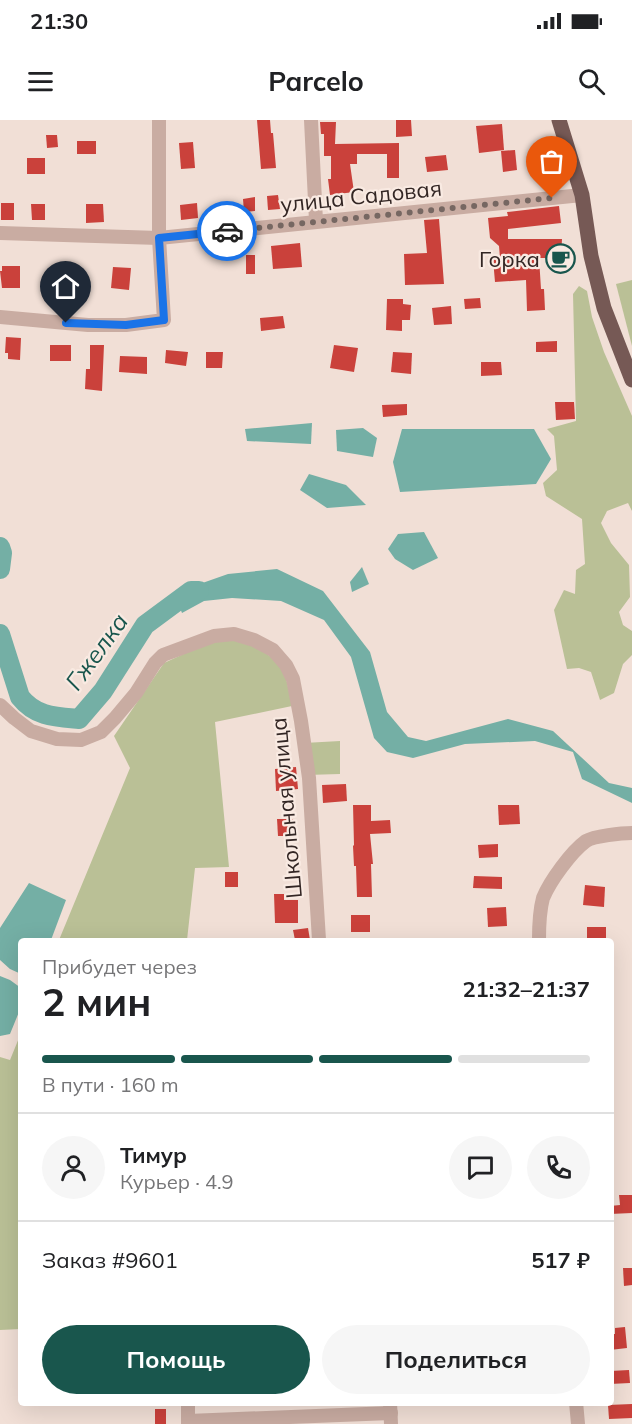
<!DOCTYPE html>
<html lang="ru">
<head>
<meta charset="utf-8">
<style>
	body { margin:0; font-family:Mulish,sans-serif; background:#f6f6f6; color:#202124; height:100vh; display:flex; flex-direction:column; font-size:22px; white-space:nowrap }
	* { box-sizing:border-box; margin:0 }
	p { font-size:20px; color:#757577 }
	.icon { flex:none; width:33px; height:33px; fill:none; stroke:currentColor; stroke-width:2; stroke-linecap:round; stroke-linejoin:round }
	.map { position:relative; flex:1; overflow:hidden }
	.side { position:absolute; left:18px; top:818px; width:596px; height:468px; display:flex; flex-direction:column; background:#fff; border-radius:6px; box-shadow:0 6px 24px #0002 }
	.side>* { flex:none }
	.pin { position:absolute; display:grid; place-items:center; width:51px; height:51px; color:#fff; margin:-62px -26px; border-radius:50% 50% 50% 0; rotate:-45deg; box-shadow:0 0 6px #0007 }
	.pin .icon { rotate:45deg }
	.courier { position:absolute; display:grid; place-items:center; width:60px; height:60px; margin:-30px; border:4px solid #1a73e8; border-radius:50%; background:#fff; color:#222; box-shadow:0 2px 8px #0007 }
	.headline em { font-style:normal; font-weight:700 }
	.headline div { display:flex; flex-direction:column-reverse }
	.headline { display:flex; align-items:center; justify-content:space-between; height:102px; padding:0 24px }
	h1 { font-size:39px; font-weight:700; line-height:45px }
	.bar { display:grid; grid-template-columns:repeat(4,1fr); gap:9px 6px; align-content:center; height:72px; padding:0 24px }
	.bar i { height:8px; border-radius:4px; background:#e0e0e0 }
	.bar .current { background:#19564d }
	.bar p { grid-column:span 4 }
	.line { display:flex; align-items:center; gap:15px; padding:0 24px; border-top:2px solid #e0e0e0 }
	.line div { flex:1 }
	.round { display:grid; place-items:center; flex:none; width:63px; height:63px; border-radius:32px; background:#f6f6f6 }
	.action { display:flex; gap:12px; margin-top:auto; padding:12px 24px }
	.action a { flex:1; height:69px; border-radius:36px; background:#19564d; color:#fff; font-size:24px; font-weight:700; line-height:69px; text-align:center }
	.action a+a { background:#f6f6f6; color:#202124 }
	.status { display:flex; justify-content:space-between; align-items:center; height:42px; padding:0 30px; background:#fff; direction:ltr }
	.status svg { height:16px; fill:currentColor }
	header { display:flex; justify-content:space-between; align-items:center; height:78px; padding:0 24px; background:#fff; font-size:27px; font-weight:700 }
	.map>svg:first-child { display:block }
	.green { fill:#bac096 }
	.water { fill:#74afa5 }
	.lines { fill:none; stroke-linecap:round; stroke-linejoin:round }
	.river { stroke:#74afa5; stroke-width:20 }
	.building { fill:#ca413b }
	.minor { stroke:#c9aca2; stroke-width:14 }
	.major { stroke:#765955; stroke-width:15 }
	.done { stroke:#766762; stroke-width:6; stroke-dasharray:0 10.8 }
	.route { stroke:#1a73e8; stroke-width:8 }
	.labels { text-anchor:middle; stroke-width:4.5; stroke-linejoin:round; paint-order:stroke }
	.street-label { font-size:22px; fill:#332624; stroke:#f9eae2 }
	.poi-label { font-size:22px; fill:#332624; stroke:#f9eae2; text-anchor:end }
	.water-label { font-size:24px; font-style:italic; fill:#19564d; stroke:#f9eae2 }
</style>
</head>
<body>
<div class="status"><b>21:30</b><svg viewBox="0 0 49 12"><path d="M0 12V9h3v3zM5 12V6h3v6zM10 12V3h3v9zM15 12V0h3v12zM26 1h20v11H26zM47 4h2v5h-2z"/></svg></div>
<header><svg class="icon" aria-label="menu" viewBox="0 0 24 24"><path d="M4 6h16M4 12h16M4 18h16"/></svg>Parcelo<svg class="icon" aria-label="search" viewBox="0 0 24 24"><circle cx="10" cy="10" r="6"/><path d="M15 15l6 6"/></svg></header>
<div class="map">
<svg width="632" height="1304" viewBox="0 0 632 1304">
	<rect width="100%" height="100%" fill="#f1dfd6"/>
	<!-- green -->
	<g class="green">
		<polygon points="632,160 632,226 616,164"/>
		<polygon points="579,166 587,171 592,197 604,232 632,296 632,391 628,383 607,391 601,403 611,423 629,445 630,477 619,492 623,505 632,511 632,535 623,544 614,573 600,580 591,552 579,548 567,549 554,490 564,470 575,474 576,450 585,444 582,399 546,376 543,363 557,350 554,316 547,309 576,301 573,174"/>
		<polygon points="248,518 284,548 292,586 215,602 229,747 195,748 187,820 59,820 130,648 114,616 164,543 214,520"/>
		<polygon points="340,621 340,654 306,655 304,623"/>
		<polygon points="21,913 21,1209 0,1210 0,937 10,940"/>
	</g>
	<!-- water -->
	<g class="water">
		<polygon points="312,303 311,324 247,321 245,309"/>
		<polygon points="363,308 377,318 373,337 337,331 336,310"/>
		<polygon points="402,309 534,309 551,339 536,364 400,372 393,342"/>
		<polygon points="309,354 346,365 366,385 327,388 300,370"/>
		<polygon points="424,412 438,438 413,450 395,439 388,429 398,414"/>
		<polygon points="362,447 369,464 352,472 350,462"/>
		<polygon points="277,449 323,471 370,532 387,592 408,617 426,621 508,599 553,611 609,663 632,668 632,683 582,659 573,632 535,621 465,624 413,638 387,632 374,618 351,537 324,500 281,481 232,478 204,481 182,493 174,473 228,454"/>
		<polygon points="29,763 66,780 51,820 21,820 21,854 10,849 0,840 0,808"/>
		<polygon points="0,856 10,860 21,868 21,887 10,914 0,916"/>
	</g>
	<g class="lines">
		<!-- river -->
		<g class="river">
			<polyline points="0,427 2,433 0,449"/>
			<path d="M0,514L20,577C36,597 55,597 79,599L103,571L145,505L191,471H199"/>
		</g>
	</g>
	<!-- building -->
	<g class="building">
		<polygon points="257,0 270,0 271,13 273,13 276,48 261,49"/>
		<polygon points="396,0 411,0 412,16 396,17"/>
		<polygon points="320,2 336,2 335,24 399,23 399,58 387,58 387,34 357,34 357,44 350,44 354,72 330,75 328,59 331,59 331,36 324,36 324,14 321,14"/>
		<polygon points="502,4 504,30 479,33 476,6"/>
		<polygon points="46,15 57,15 58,27 47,28"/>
		<rect x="77" y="21" width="19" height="13"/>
		<polygon points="193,22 195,48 181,49 179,23"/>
		<polygon points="515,30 517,50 503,52 501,31"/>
		<polygon points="446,35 448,50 427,52 425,37"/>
		<rect x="27" y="38" width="18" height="16"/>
		<polygon points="546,39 548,55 536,56 534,40"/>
		<polygon points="278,75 280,89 268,90 267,76"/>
		<polygon points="255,77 255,91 244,92 243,79"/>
		<rect x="1" y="83" width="13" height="17"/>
		<polygon points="197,83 198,98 181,100 180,85"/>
		<polygon points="31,84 45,84 45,100 32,100"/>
		<polygon points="86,84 103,84 104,102 86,103"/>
		<polygon points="559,86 561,103 508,109 508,119 562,119 561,138 539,138 541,169 544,169 545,190 527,191 526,160 495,162 493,139 500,138 499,126 490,118 488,98 508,96 507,92"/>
		<polygon points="439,99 444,164 405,165 404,134 427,133 424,100"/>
		<polygon points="300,123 302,147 273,149 271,126"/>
		<rect x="246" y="135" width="9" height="19"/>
		<polygon points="2,146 20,146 20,168 2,168 0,151 2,151"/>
		<polygon points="113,147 131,148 129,170 111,168"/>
		<polygon points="65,149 79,149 79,178 67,177 67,166 58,165 59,152 65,152"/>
		<polygon points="480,178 481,188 465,189 464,179"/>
		<polygon points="387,179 403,179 403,184 411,185 410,200 402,200 402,211 386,210"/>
		<polygon points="451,186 452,204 434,205 432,188"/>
		<polygon points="283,196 285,208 261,211 260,198"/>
		<polygon points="6,217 21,218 20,240 8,239 8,233 5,233"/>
		<polygon points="557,221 557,232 536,232 536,222"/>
		<rect x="50" y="225" width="21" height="16"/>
		<polygon points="90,225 104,225 102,271 85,269 86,249 90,249"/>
		<polygon points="334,225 358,228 354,252 330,248"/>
		<polygon points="166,230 188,232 186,246 165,243"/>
		<polygon points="206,232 223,232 222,248 206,248"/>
		<polygon points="393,232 412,233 411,254 391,252"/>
		<polygon points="120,236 147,237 147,254 119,252"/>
		<polygon points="481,242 501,242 502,255 481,256"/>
		<polygon points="555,282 574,282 575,299 556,300"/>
		<polygon points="407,284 407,295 383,297 382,285"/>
		<polygon points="296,647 298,669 276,671 275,649"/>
		<polygon points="346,664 347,681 323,683 322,665"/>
		<polygon points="353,685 371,685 371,701 390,700 391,713 370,714 373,744 371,744 372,777 357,777 356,746 354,746 353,726 354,725"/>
		<polygon points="498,685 519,685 520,704 499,705"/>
		<polygon points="277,699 293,699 294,716 278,716"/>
		<polygon points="498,724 498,737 479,738 478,725"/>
		<rect x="225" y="752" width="13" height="15"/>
		<polygon points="474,756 502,757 502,769 473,768"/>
		<polygon points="585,765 605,767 604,787 583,785"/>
		<polygon points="274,774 284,774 284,780 298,780 298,803 275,803"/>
		<polygon points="506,787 507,806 488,807 487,788"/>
		<rect x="351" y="795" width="19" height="17"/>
		<rect x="587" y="807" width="19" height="13"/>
		<polygon points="308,808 310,820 295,820 293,810"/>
		<polygon points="619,1075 632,1075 632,1093 610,1094 610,1086 620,1085"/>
		<polygon points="623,1148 632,1148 632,1165 624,1166"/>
		<polygon points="625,1207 627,1228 610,1230 610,1214 615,1214 615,1208"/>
		<polygon points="629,1250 630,1263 610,1264 610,1251"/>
		<polygon points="632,1284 632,1298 609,1299 608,1285"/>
		<rect x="155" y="1289" width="11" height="15"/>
	</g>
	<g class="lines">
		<!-- minor -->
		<g class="minor">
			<polyline points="311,0 316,101"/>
			<polyline points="0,113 159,118 582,75"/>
			<polyline points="0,197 88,205 126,205 164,200 159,118 159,0"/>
			<polyline points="0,585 14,598 31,611 57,619 81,620 101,612 115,598 136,573 155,543 163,535 214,516 234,514 254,520 273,530 286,545 293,559 301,601 309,658 319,820"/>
			<path d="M539,820C539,809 540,789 543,778C550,761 571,732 586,721C594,716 622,713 632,713"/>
			<polyline points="188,1282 188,1304"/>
			<polyline points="390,1282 391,1304"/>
			<polyline points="576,1282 578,1304"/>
			<polyline points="188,1301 391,1293"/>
		</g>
		<!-- major -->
		<polyline class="major" points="559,0 582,75 591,136 604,188 632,260"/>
	</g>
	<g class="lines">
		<!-- done -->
		<polyline class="done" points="227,111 552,78"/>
		<!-- route -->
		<polyline class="route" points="66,203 126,205 164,200 159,118 227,111"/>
	</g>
	<!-- icons -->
	<defs>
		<symbol id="cafe-ring" viewBox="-11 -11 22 22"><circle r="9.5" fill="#f9eae2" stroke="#19564d" stroke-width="1.5"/><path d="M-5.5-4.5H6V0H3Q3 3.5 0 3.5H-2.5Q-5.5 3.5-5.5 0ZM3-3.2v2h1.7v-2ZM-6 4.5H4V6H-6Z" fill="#19564d"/></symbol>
	</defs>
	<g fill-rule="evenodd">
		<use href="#cafe-ring" x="544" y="122" width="33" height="33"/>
	</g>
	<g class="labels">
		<!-- street labels -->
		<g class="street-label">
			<text transform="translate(361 76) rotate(-6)" y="8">улица Садовая</text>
			<text transform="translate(286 688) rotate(-95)" y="8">Школьная улица</text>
		</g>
		<!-- poi labels -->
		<g class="poi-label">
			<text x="540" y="147">Горка</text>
		</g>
		<!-- water labels -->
		<g class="water-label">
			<text transform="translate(97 532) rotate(-54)" y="8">Гжелка</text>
		</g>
	</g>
</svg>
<div class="pin" style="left:552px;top:78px;background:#ea580c"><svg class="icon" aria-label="bag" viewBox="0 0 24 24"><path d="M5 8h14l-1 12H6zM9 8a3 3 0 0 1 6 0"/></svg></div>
<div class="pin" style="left:66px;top:203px;background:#1f2937"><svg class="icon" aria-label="home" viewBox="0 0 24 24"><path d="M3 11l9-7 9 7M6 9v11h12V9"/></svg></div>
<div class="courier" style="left:227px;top:111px"><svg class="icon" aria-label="car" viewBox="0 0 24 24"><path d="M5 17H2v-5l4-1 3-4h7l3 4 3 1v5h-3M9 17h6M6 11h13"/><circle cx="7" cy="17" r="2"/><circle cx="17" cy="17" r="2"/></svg></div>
<section class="side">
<div class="headline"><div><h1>2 мин</h1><p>Прибудет через</p></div><em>21:32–21:37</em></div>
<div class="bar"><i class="current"></i><i class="current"></i><i class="current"></i><i></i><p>В пути · 160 m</p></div>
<div class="line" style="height:108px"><a class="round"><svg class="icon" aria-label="person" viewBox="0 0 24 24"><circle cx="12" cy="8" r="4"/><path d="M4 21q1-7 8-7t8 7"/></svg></a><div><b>Тимур</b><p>Курьер · 4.9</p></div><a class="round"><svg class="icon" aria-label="chat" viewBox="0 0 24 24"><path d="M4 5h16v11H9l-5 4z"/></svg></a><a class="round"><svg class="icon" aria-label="phone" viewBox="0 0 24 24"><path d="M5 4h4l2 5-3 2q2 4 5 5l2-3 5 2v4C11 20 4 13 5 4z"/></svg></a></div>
<div class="line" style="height:78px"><div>Заказ #9601</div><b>517 ₽</b></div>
<div class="action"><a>Помощь</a><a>Поделиться</a></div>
</section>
</div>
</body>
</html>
